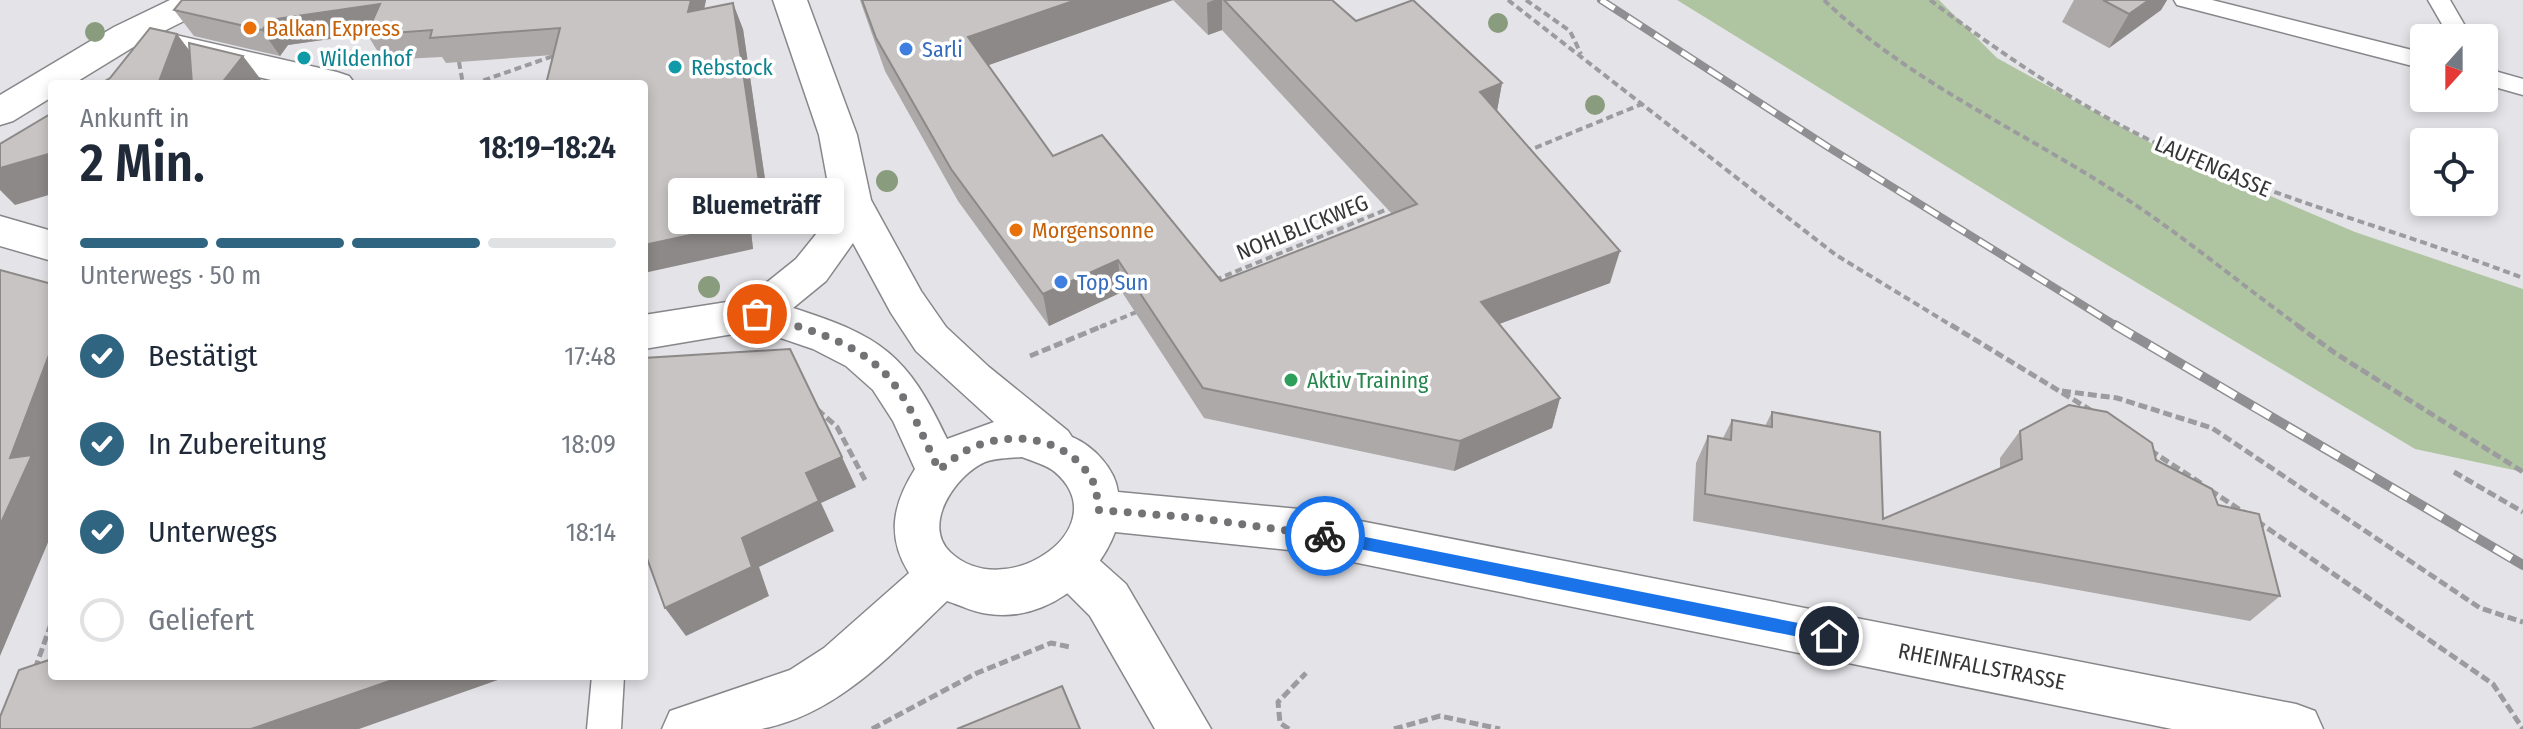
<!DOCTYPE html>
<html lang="de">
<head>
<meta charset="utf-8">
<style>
	body { margin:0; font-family:"Fira Sans Condensed",sans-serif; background:#f2f2f3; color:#1f2937; height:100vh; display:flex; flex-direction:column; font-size:30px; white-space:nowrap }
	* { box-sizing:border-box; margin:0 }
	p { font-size:26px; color:#747a83 }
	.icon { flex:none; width:44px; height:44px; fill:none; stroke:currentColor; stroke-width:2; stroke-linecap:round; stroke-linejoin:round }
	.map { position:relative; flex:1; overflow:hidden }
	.details { position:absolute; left:48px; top:80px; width:600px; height:600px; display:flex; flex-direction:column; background:#fff; border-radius:8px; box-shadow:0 4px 12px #0003 }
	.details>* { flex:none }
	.needle { width:52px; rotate:201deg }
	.buttons { position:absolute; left:2410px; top:24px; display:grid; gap:16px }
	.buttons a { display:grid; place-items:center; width:88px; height:88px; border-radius:8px; background:#fff; box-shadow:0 4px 12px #0003; font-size:40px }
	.pin { position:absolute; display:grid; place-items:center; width:68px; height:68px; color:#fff; margin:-34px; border:4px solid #fff; border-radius:50%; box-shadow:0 2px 8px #0007 }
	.courier { position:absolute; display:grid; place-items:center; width:80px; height:80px; margin:-40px; border:6px solid #1a73e8; border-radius:50%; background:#fff; color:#222; box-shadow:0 2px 10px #0007 }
	.bubble { position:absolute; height:56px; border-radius:8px; background:#fff; box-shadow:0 4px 12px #0003; font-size:26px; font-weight:600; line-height:56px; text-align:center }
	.overview em { font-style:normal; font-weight:600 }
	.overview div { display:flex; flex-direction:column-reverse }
	.overview { display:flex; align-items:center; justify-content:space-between; height:136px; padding:0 32px }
	h1 { font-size:52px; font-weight:600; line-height:60px }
	.bar { display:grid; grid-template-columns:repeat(4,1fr); gap:12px 8px; align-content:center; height:96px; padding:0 32px }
	.bar i { height:10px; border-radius:6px; background:#e0e1e3 }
	.bar .active { background:#306581 }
	.bar p { grid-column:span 4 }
	ol { padding:0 32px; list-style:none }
	li { display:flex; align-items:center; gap:24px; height:88px }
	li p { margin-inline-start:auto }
	li .icon { padding:8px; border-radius:50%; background:#306581; color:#fff; stroke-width:4 }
	li:last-child { color:#747a83 }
	li i { width:44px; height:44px; border:4px solid #e0e1e3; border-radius:50% }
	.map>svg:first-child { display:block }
	.green { fill:#afc5a1 }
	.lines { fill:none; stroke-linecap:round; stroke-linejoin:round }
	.service-casing { stroke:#87878b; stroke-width:3 }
	.pedestrian-casing { stroke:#87878b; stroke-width:3 }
	.minor-casing { stroke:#87878b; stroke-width:3 }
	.tertiary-casing { stroke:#87878b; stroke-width:3 }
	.path-far1 { stroke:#9c9c9f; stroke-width:4; stroke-dasharray:7 4; stroke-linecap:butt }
	.path { stroke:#9c9c9f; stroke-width:5; stroke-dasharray:9 4; stroke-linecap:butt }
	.service { fill:#fff; fill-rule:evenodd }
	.pedestrian { fill:#fff; fill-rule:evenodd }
	.minor { fill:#fff; fill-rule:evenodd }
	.tertiary { fill:#fff; fill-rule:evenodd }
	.rail-far1-casing { stroke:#8f8f92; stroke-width:8 }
	.rail-casing { stroke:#8f8f92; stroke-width:10 }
	.rail-far1 { stroke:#fff; stroke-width:5; stroke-dasharray:16; stroke-linecap:butt }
	.rail { stroke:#fff; stroke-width:7; stroke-dasharray:20; stroke-linecap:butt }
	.tree { fill:#8a9c7e }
	.wall { fill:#aca9a8 }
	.shaded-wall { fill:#8c8988 }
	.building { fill:#c8c4c3; stroke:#8c8988; stroke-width:2 }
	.route { fill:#1a73e8 }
	.done { stroke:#737376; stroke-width:8; stroke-dasharray:0 14.4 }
	.food-dot { fill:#e8710a; stroke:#fff; stroke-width:3 }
	.shop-dot { fill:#3f7fe0; stroke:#fff; stroke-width:3 }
	.culture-dot { fill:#0f9aa8; stroke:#fff; stroke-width:3 }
	.leisure-dot { fill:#2e9e5b; stroke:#fff; stroke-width:3 }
	.labels { text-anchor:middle; stroke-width:7; stroke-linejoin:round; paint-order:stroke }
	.food-label { font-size:22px; fill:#c56008; stroke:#fff; text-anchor:start }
	.shop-label { font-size:22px; fill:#366cbe; stroke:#fff; text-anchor:start }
	.culture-label { font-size:22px; fill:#0d838f; stroke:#fff; text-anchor:start }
	.street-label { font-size:22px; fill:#363638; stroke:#fff }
	.leisure-label { font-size:22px; fill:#27864d; stroke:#fff; text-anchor:start }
</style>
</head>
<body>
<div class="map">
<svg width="2523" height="729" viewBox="0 0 2523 729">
	<rect width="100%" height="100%" fill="#e4e4e8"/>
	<!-- green -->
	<polygon class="green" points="1677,0 1939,0 1997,58 2167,152 2355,232 2523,289 2523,472 2415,449 2064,239"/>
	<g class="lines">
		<defs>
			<g id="service">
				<polygon points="2174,0 2212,0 2424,53 2424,69 2177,5"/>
				<polygon points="2428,0 2450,0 2472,38 2450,38"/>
				<polygon points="2484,68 2523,79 2523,95 2484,84"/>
				<polygon points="592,676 624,676 621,729 587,729"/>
			</g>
			<polygon id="pedestrian" points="132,25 337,72 349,76 355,84 288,84 120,44 115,36 120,28"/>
			<polygon id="minor" points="1071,543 1088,550 1126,584 1211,729 1155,729 1090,616 1054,580 1046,565 1054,550"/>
			<g id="tertiary">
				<polygon points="170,0 215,0 210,8 140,43 73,84 52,84 52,97 13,121 0,125 0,95 114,27"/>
				<path d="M773,0H807L857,135L871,200L921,291L946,327L989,367L1068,431L1072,437C1093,446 1115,468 1118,492L1299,509L2296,704L2315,711L2323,729H2172L1299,551L1115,532C1097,581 1044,622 989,614C975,613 960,605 947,601C893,652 839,714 761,729C733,729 692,729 662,729L670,711L790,670L824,648L909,573C886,536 893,504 915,469L893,421L873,390L846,366L813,349L757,330L644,349V315L746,299L796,259L821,228L831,200L819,135ZM853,243L891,313L916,351L994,422L947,439C907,354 881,336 793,308L826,281ZM1022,457C1032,461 1047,465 1055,472C1119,527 1006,605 950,552C921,524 957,474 985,462C996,458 1010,458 1022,457Z"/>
				<polygon points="0,216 52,231 52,261 0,246"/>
			</g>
		</defs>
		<!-- service casing -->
		<use href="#service" class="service-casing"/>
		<!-- pedestrian casing -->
		<use href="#pedestrian" class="pedestrian-casing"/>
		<!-- minor casing -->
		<use href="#minor" class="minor-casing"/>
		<!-- tertiary casing -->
		<use href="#tertiary" class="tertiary-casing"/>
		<!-- path-far1 -->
		<g class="path-far1">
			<polyline points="1508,0 1836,255 1954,327"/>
			<polyline points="1526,0 1570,31 1581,54"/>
			<path d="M1824,0C1904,77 2009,125 2103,184C2170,225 2235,280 2300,327"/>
			<path d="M1930,0C2003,55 2079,107 2162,146C2278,200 2403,232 2523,278"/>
			<polyline points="459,62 463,84"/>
			<polyline points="473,84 559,54"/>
			<polyline points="1525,152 1642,104"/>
			<polyline points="1215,280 1390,208"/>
			<polyline points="1100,327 1139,311"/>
		</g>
		<!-- path -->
		<g class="path">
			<polyline points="1951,325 2092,411"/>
			<polyline points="2297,325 2335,353 2523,472"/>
			<polyline points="1030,356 1105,325"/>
			<polyline points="2062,391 2117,398 2212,428 2480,608 2523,622"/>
			<polyline points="817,409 837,427 865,480"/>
			<polyline points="2150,450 2202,484"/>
			<polyline points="2454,472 2523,512"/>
			<polyline points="2210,490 2245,513"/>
			<polyline points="2257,521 2493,684 2523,729"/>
			<polyline points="35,669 52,621"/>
			<polyline points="872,729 977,673 1051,643 1070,647"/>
			<polyline points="1289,729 1280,723 1278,702 1306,673"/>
			<polyline points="1394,729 1440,716 1500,729"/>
		</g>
		<!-- service -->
		<use href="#service" class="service"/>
		<!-- pedestrian -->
		<use href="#pedestrian" class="pedestrian"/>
		<!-- minor -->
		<use href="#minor" class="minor"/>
		<!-- tertiary -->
		<use href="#tertiary" class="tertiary"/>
		<defs>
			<polyline id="rail-far1" points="1601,0 1828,147 2118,327"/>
			<polyline id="rail" points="2115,325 2523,565"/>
		</defs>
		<!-- rail-far1 casing -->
		<use href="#rail-far1" class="rail-far1-casing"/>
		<!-- rail casing -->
		<use href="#rail" class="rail-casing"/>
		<!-- rail-far1 -->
		<use href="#rail-far1" class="rail-far1"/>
		<!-- rail -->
		<use href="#rail" class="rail"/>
	</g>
	<!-- trees -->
	<g class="tree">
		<circle cx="1498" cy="23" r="10"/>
		<circle cx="95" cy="32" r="10"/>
		<circle cx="1595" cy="105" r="10"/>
		<circle cx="887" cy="181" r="11"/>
		<circle cx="709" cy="287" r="11"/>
	</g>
	<!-- wall -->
	<g class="wall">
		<polygon points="182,0 706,0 704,9 743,29 772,227 751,231 753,249 553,55 446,63 442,57 383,60 367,34 288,45 280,56 194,36 174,10"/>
		<polygon points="860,0 1173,0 988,65 1053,156 1221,281 1392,214 1222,30 1208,35 1173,0 1332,0 1356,21 1502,83 1497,111 1610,283 1499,324 1560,398 1552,428 1454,471 1204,418 1122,292 1049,326 958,201 885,71"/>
		<polygon points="2074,0 2167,0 2161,10 2109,48 2062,22"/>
		<polygon points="1772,412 1883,519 2000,468 2000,458 2020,431 2156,460 2218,505 2280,596 2250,621 1693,521 1696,463 1708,436 1723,438 1732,420 1765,426"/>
	</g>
	<!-- shaded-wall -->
	<g class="shaded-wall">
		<polygon points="691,0 706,0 698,38 688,12"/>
		<polygon points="1076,0 1173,0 975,70 968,37"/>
		<polygon points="1214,0 1222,0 1222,30 1208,35 1207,3"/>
		<polygon points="2149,0 2167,0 2161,10 2109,48 2129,14"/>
		<polygon points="733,3 743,29 772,227 751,231 753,249 644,273 644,245 741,206"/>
		<polygon points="380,4 396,29 288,45 280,56 262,30 270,20"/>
		<polygon points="177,34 202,67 196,84 158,84"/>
		<polygon points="243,56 262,81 259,84 221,84"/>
		<polygon points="1502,83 1496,116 1480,92"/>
		<polygon points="52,153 52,194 15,205 0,190 0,168"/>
		<polygon points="1620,251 1610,283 1475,333 1481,302"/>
		<polygon points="1118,260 1122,292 1049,326 1043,294"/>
		<polygon points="52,347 52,533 0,656 0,525 10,458"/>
		<polygon points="1560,398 1552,428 1454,471 1460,441"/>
		<polygon points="842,457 856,487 821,503 834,531 759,567 769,596 686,636 665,608 742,538 806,473"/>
		<polygon points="404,676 509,676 359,729 251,729"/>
	</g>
	<!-- building -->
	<g class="building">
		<polygon points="182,0 691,0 688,12 733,3 762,202 741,206 742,224 644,245 644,84 546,84 560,28 430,38 432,30 366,35 380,4 270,20 262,30 174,10"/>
		<polygon points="862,0 1076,0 968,37 1053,156 1102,135 1221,281 1417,204 1224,0 1332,0 1356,21 1413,0 1502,83 1480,92 1620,251 1481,302 1560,398 1460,441 1203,388 1118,260 1043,294 951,169 876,38"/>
		<polygon points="2103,0 2149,0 2129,14"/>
		<polygon points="150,28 177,34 158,84 100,84 110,78"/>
		<polygon points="189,43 243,56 221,84 192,84"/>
		<polygon points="52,113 52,153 0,168 0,144"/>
		<polygon points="0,270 52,284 52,347 10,458 32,455 0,525"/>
		<polygon points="790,349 842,457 806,473 819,501 742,538 752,567 665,608 644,550 644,358"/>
		<polygon points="2069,405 2107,412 2152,443 2156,460 2212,489 2218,505 2259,514 2280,596 1705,494 1708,436 1731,440 1732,420 1772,427 1772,412 1880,432 1883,519 2022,459 2020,431"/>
		<polygon points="52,659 52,676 404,676 251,729 0,729 0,717 19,670"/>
		<polygon points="1062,686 1080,729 957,729"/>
	</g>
	<!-- route -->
	<polygon class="route" points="1325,529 1829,629 1836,636 1829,643 1325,542 1318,536"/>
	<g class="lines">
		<!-- done -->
		<path class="done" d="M757,314C802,328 857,340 889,378C911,403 924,440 939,470C947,464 956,456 965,451C1007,429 1067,435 1092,480C1097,488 1097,501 1099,510L1198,518L1325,536"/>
	</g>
	<!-- markers -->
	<g class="food-dot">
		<circle cx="250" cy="28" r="8"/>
		<circle cx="1016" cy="230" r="8"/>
	</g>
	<g class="shop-dot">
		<circle cx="906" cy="49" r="8"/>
		<circle cx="1061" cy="282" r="8"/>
	</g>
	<g class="culture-dot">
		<circle cx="304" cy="58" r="8"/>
		<circle cx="675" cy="67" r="8"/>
	</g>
	<circle class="leisure-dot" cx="1291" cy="380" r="8"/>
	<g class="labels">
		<!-- food labels -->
		<g class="food-label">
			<text x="266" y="36">Balkan Express</text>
			<text x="1032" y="238">Morgensonne</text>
		</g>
		<!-- shop labels -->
		<g class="shop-label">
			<text x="922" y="57">Sarli</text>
			<text x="1077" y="290">Top Sun</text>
		</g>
		<!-- culture labels -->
		<g class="culture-label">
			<text x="320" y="66">Wildenhof</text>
			<text x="691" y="75">Rebstock</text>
		</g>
		<!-- street labels -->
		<g class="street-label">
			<text transform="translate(2213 166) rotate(23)" y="8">LAUFENGASSE</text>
			<text transform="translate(1302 227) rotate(-22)" y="8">NOHLBLICKWEG</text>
			<text transform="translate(1982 666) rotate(11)" y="8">RHEINFALLSTRASSE</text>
		</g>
		<!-- leisure labels -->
		<g class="leisure-label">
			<text x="1307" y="388">Aktiv Training</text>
		</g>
	</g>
</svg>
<div class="buttons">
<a><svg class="needle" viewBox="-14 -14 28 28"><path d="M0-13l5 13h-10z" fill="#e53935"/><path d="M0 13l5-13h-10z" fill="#747a83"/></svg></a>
<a><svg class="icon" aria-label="locate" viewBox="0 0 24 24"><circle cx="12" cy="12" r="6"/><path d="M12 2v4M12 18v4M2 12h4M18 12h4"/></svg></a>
</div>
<div class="pin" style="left:757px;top:314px;background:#ea580c"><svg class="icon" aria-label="bag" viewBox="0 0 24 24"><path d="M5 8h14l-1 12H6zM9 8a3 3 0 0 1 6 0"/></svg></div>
<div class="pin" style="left:1829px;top:636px;background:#1f2937"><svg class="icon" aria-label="home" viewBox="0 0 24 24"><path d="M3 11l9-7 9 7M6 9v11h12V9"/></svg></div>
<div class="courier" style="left:1325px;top:536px"><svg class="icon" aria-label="bike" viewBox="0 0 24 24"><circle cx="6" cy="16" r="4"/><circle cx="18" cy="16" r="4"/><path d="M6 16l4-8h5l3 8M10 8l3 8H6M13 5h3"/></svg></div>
<div class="bubble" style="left:668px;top:178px;width:176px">Bluemeträff</div>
<section class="details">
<div class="overview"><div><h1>2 Min.</h1><p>Ankunft in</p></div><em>18:19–18:24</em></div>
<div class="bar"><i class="active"></i><i class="active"></i><i class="active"></i><i></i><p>Unterwegs · 50 m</p></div>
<ol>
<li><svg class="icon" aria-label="check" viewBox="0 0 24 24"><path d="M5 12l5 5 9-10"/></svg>Bestätigt<p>17:48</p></li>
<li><svg class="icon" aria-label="check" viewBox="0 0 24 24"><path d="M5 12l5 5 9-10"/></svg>In Zubereitung<p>18:09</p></li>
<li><svg class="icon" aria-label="check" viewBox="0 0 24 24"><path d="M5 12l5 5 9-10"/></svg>Unterwegs<p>18:14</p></li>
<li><i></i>Geliefert</li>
</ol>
</section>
</div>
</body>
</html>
